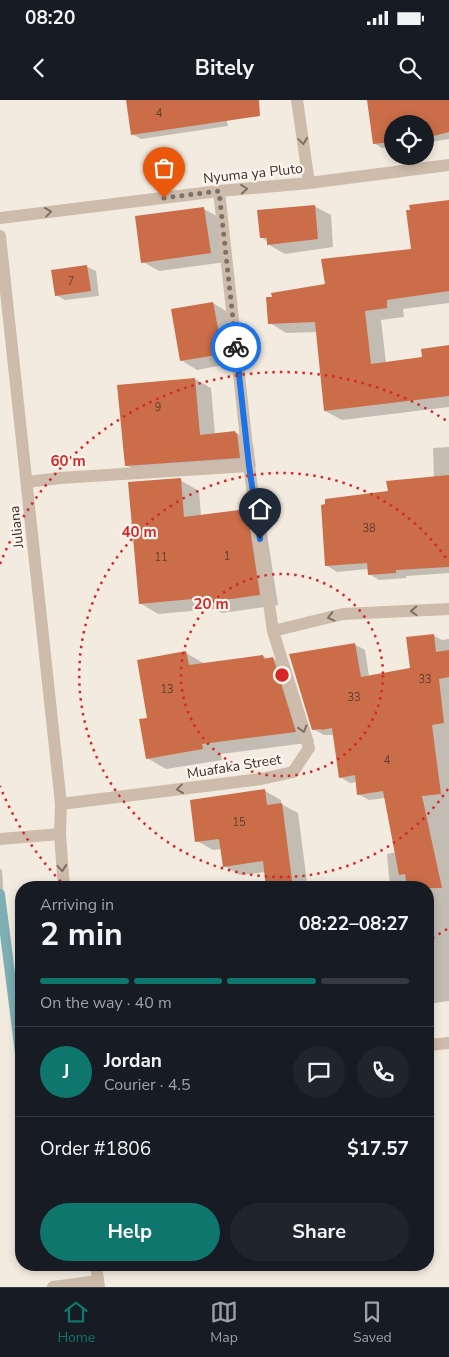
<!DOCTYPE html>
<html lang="en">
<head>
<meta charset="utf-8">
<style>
	body { margin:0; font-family:"Nunito Sans",sans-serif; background:#20242c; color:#f1f3f6; height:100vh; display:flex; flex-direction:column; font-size:19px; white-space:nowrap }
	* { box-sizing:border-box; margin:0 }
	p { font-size:16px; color:#9ea1a6 }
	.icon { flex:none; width:28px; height:28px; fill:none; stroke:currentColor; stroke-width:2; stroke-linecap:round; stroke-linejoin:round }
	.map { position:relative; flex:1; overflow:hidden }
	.panel { position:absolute; left:15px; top:781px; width:419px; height:390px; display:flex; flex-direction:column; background:#171b24; border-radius:20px; box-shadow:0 2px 8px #0003 }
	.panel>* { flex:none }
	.controls { position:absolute; left:384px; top:15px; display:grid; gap:10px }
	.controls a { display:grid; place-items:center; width:50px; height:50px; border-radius:50%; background:#171b24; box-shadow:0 2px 8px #0003; font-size:25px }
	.pin { position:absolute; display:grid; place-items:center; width:42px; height:42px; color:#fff; margin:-51px -21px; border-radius:50% 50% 50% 0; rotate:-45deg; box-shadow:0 0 5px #0007 }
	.pin .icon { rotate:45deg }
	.courier { position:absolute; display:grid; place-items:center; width:50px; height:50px; margin:-25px; border:4px solid #1a73e8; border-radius:50%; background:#fff; color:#222; box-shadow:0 1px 6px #0007 }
	.headline em { font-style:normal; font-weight:700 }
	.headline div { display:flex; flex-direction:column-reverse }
	.headline { display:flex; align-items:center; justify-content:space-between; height:85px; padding:0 25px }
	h1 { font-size:32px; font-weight:700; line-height:38px }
	.bar { display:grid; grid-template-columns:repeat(4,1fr); gap:8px 5px; align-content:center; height:60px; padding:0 25px }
	.bar i { height:6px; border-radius:4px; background:#363941 }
	.bar .on { background:#0f766e }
	.bar p { grid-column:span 4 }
	.line { display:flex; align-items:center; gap:12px; padding:0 25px; border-top:1px solid #363941 }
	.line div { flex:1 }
	.round { display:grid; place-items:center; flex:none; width:52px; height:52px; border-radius:26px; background:#20242c }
	.button { display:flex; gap:10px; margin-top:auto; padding:10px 25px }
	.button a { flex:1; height:58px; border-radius:30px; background:#0f766e; color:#fff; font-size:20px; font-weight:700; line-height:58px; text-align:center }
	.button a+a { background:#20242c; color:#f1f3f6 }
	.status { display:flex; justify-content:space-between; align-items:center; height:35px; padding:0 25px; background:#171b24; direction:ltr }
	.status svg { height:14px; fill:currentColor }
	header { display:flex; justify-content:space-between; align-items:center; height:65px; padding:0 25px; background:#171b24; font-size:22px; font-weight:700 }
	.tab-bar { display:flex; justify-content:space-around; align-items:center; height:70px; border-top:1px solid #363941; background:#171b24; font-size:14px; color:#9ea1a6 }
	.tab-bar a { display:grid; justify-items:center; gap:2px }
	.tab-bar .on { color:#0f766e }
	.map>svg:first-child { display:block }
	.shadow { fill:#0003 }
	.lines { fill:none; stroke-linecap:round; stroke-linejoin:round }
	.stream { stroke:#7daeb3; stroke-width:10 }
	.building { fill:#ca6d48 }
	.minor { stroke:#cdbcab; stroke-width:12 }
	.oneway { stroke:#7d6f64 }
	.done { stroke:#7c716a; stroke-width:5; stroke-dasharray:0 9 }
	.route { stroke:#1a73e8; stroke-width:6 }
	.ring { fill:none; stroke:#d62828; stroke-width:2.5; stroke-dasharray:2.5 5 }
	.labels { text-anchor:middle; stroke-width:4.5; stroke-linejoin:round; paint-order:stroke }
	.number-label { font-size:11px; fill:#5f3f32 }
	.street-label { font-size:14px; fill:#3b302a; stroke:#fbf5ed }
	.centre { fill:#d62828; stroke:#fbf5ed; stroke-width:2.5 }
	.ring-label { font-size:15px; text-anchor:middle; font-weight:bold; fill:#d62828; stroke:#fbf5ed; stroke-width:4.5; stroke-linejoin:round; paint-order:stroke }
</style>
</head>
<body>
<div class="status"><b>08:20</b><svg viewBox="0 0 49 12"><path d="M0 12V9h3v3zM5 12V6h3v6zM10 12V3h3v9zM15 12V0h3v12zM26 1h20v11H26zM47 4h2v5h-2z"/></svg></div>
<header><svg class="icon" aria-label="back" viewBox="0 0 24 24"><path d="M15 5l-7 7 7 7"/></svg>Bitely<svg class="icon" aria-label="search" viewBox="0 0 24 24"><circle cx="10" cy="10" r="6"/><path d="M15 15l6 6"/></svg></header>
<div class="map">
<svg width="449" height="1187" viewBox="0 0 449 1187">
	<rect width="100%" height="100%" fill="#f4ebe0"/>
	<!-- shadow -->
	<g class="shadow">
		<polygon points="127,0 222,0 228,26 141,39 132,34"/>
		<polygon points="368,0 449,0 449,39 425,43 425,24 392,24 392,47 382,48 374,43"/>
		<polygon points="449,101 449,203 403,209 404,217 381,220 386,263 423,258 449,247 449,307 342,320 325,311 317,232 286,233 270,223 326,185 413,150"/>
		<polygon points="314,106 331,115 333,147 285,154 269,145 268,142 261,137"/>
		<polygon points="204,109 220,118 226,162 159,171 143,162"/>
		<polygon points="87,167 96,171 99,196 65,200 56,195"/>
		<polygon points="213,203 229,213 238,262 197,270 181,260 173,210"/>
		<polygon points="195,279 211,288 215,334 235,332 251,342 253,344 256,367 142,374 126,365"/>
		<polygon points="449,347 449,473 406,476 406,478 379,480 369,474 368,469 337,472 326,465 389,392 434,378 433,348"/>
		<polygon points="180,380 199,391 201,416 247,410 265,421 278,505 222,513 215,509 158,514 140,503"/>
		<polygon points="433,535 442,540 449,539 449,901 428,904 428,788 390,788 387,754 396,752 385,698 369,700 358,694 357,682 350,683 340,677 335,635 324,635 313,629 354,544 365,550 369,576 411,569"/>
		<polygon points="186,553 205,564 263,556 268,559 272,558 291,569 314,642 221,654 222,660 166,669 147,658 148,619"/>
		<polygon points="265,691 281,700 281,704 298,713 307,782 309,783 309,788 267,788 266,772 240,775 224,766 222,749 213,750 197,741"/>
		<polygon points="0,769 2,770 4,803 0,803"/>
	</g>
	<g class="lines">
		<!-- stream -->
		<polyline class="stream" points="0,794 21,961"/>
	</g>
	<!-- building -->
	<g class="building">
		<polygon points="126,0 259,0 260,16 131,35"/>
		<polygon points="367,0 449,0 449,32 425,38 425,24 392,24 392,42 373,44"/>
		<polygon points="449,100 449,191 387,200 387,208 365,211 371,264 422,257 421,249 449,245 449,296 324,311 315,222 268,224 266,197 272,197 271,193 325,184 321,159 411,149 406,110 410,110 409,105"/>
		<polygon points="315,105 318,139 267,145 267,138 260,138 257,110"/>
		<polygon points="204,107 211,153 141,163 135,116"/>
		<polygon points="87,165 91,191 55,196 51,170"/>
		<polygon points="213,202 223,254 180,261 171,209"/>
		<polygon points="195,278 200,335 235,331 236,334 237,333 240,358 125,366 117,285"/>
		<polygon points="449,375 449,467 396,470 396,473 368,475 367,463 325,466 321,405 325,404 325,399 388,391 386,381"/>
		<polygon points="181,378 184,417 247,409 260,495 202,503 202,498 139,504 128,382"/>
		<polygon points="434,534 436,552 449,550 449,577 439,579 444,623 432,625 441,694 422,696 442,788 407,788 405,774 399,775 383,691 357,695 355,675 339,678 332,628 321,630 321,629 312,630 289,554 355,543 361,577 410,568 406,537"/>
		<polygon points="186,551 189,565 263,555 264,559 273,557 296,632 202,644 203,649 146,659 139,619 147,618 137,560"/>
		<polygon points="265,689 267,705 282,703 293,788 266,788 263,761 223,767 219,739 195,742 190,700"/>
	</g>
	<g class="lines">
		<!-- minor -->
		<g class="minor">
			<polyline points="297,0 309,83"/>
			<polyline points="219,91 249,366 273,531"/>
			<polyline points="0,118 219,91 309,83 449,65"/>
			<polyline points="0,136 61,704 60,734 64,788"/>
			<polyline points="27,382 60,378 249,366"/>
			<polyline points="61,704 261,679 293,672 309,648 273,531 343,514 449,509"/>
			<polyline points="0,739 60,734"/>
			<polyline points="428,945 449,943"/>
			<polyline points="96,1165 99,1187"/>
			<polyline points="53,1187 98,1181"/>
		</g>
	</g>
	<!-- one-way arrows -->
	<defs><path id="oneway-chevron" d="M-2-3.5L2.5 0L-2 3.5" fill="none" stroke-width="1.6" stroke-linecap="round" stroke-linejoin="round" transform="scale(1.25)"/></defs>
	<g class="oneway">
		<use href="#oneway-chevron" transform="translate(303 41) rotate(82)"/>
		<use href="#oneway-chevron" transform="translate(244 89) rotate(-5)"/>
		<use href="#oneway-chevron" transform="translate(48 112) rotate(-7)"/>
		<use href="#oneway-chevron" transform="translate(414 511) rotate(178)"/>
		<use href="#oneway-chevron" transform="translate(331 517) rotate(166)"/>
		<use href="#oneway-chevron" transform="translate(303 629) rotate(73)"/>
		<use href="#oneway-chevron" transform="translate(180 689) rotate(173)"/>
		<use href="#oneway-chevron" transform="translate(62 768) rotate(85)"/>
	</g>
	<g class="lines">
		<!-- done -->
		<polyline class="done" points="164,98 219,91 236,247"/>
		<!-- route -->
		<polyline class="route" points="236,247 249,366 260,439"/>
	</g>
	<!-- distance rings -->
	<g class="ring">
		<circle cx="282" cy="575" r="101"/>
		<path d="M448 689A202 202 0 1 1 448 461"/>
		<path d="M447 829A303 303 0 0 1 429 840M66 787A303 303 0 0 1 0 686M0 464A303 303 0 0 1 447 321"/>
	</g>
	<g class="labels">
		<!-- number labels -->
		<g class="number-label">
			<text x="159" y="17">4</text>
			<text x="71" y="185">7</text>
			<text x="158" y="311">9</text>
			<text x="369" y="432">38</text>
			<text x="227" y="460">1</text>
			<text x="161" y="461">11</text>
			<text x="425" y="583">33</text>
			<text x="167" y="593">13</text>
			<text x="354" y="601">33</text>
			<text x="387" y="664">4</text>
			<text x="239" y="726">15</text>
		</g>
		<!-- street labels -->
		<g class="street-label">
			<text transform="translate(253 73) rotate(-6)" y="5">Nyuma ya Pluto</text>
			<text transform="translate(16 427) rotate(-96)" y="5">Juliana</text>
			<text transform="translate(234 666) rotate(-9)" y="5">Muafaka Street</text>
		</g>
	</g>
	<circle cx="282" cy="575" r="8" class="centre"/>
	<g class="ring-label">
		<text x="68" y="366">60 m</text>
		<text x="139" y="437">40 m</text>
		<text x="211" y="509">20 m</text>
	</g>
</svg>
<div class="controls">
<a><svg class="icon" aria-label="locate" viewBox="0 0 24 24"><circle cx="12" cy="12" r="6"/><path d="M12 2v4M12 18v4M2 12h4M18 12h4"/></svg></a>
</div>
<div class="pin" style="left:164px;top:98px;background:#ea580c"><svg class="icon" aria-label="bag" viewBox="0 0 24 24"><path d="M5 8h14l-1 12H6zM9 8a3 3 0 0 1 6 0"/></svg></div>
<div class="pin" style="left:260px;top:439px;background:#1f2937"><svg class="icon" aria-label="home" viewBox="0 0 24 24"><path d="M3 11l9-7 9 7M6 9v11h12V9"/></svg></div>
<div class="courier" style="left:236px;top:247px"><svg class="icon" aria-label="bike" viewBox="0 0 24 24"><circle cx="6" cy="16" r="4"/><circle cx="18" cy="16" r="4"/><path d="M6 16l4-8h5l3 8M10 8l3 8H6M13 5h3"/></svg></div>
<section class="panel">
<div class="headline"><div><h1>2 min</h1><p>Arriving in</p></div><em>08:22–08:27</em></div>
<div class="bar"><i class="on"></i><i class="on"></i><i class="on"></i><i></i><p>On the way · 40 m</p></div>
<div class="line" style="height:90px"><b class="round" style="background:#0f766e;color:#fff">J</b><div><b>Jordan</b><p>Courier · 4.5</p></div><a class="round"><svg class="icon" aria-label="chat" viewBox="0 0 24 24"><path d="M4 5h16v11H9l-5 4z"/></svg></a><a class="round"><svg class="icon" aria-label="phone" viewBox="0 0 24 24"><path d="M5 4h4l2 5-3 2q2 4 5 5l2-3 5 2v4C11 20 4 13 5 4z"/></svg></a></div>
<div class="line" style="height:65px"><div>Order #1806</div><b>$17.57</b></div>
<div class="button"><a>Help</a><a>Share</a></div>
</section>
</div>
<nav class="tab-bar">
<a class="on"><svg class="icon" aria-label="home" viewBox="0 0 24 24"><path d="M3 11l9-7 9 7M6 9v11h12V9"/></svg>Home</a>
<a><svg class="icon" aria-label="map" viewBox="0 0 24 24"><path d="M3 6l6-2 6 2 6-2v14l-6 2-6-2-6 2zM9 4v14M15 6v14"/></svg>Map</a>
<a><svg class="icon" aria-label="saved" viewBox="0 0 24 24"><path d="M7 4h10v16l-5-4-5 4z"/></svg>Saved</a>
</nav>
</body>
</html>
